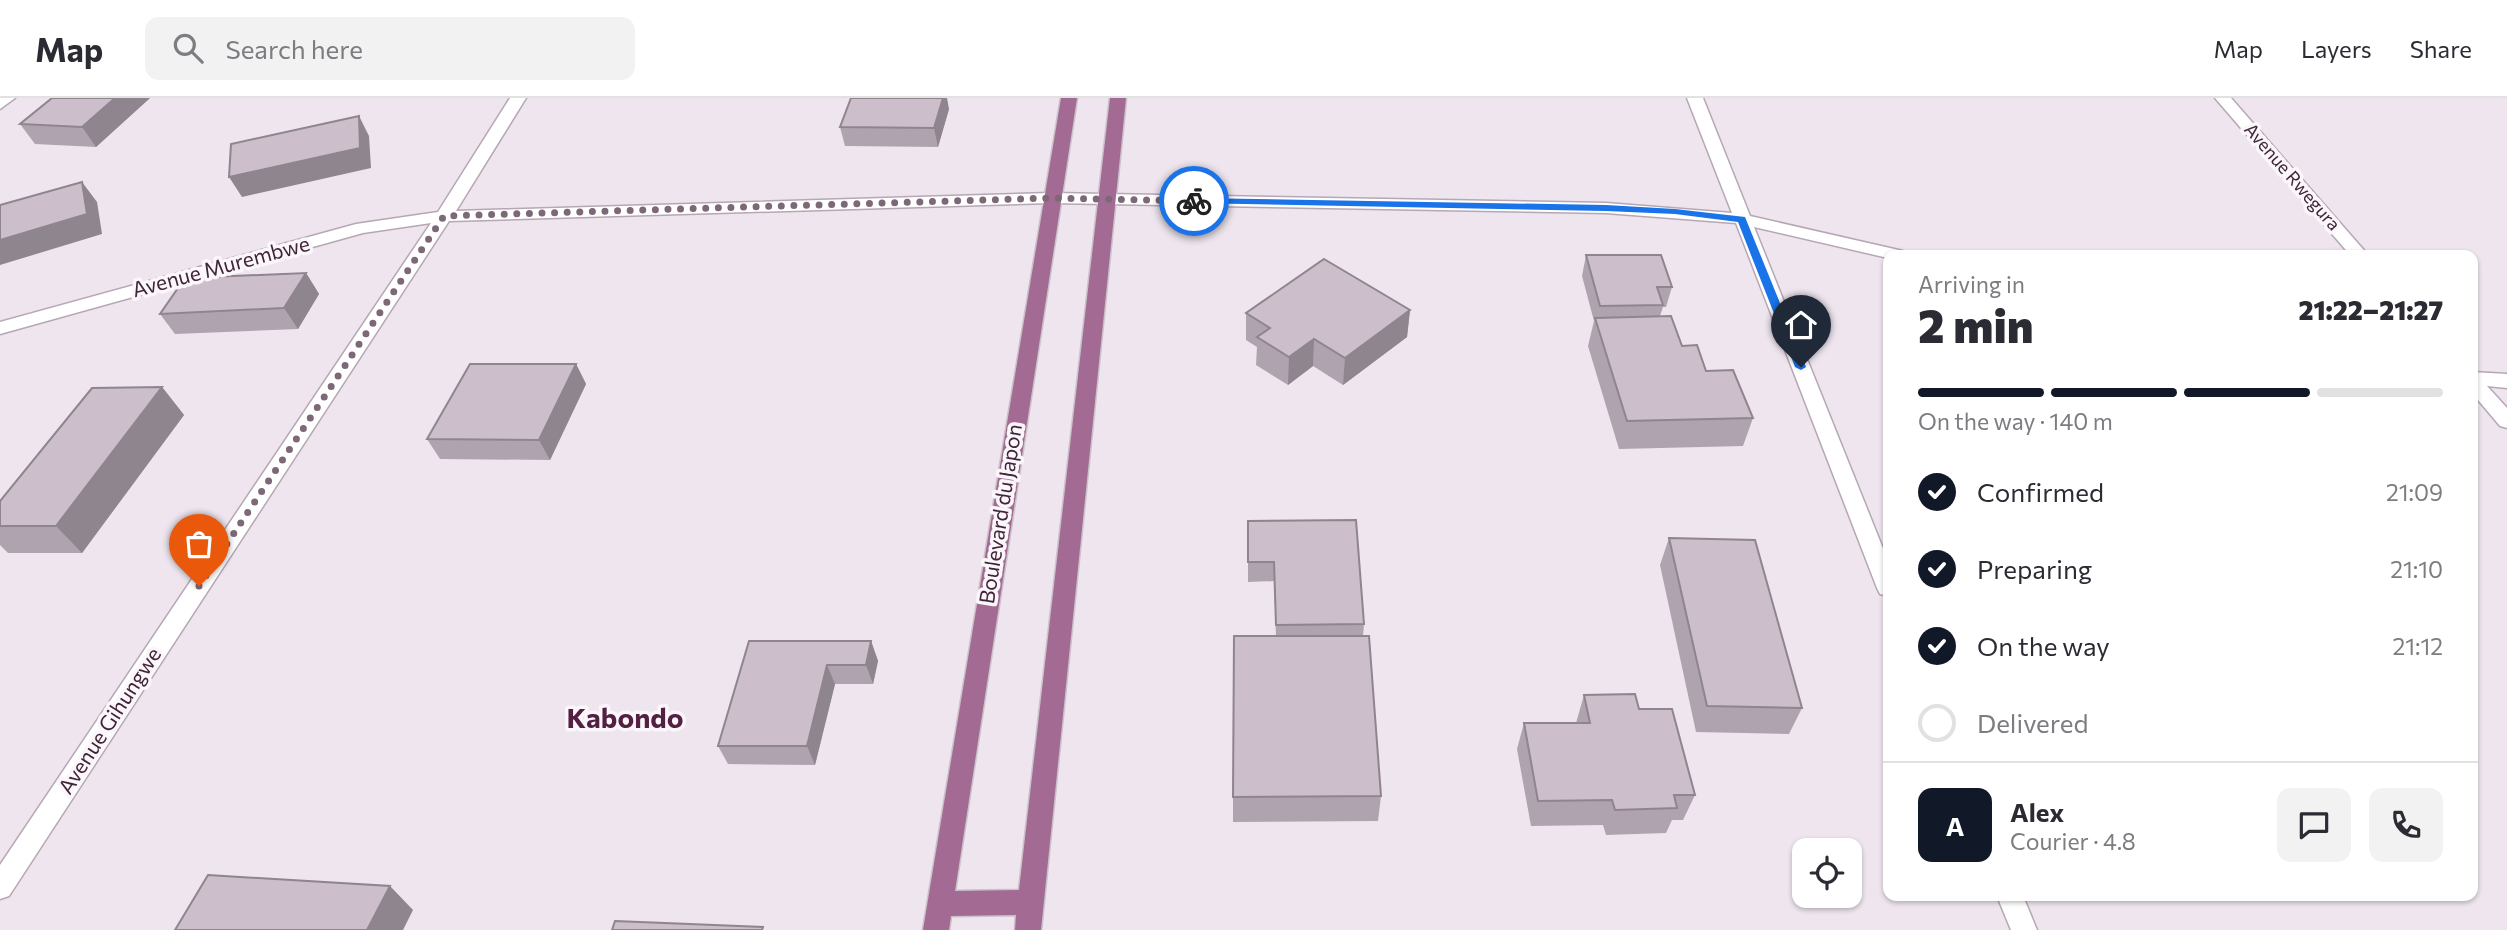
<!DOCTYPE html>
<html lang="en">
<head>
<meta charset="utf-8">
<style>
	body { margin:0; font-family:Commissioner,sans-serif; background:#f2f2f3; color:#2b2b33; height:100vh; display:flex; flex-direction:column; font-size:26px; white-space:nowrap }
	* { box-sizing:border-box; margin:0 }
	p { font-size:23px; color:#7c7c81 }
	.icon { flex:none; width:38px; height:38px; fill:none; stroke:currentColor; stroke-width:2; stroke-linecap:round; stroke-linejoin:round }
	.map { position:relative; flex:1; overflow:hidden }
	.details { position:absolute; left:1883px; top:152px; width:595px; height:651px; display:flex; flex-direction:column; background:#fff; border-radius:14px; box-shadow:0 2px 5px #0004 }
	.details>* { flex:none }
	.buttons { position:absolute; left:1792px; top:740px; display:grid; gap:14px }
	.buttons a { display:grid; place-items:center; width:70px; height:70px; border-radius:14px; background:#fff; box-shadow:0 2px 5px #0004; font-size:35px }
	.pin { position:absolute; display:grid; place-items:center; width:60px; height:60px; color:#fff; margin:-72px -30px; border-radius:50% 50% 50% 0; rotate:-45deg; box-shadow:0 0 7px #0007 }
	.pin .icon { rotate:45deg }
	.courier { position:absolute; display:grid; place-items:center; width:70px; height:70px; margin:-35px; border:5px solid #1a73e8; border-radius:50%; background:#fff; color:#222; box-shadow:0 2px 9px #0007 }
	.headline em { font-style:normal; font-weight:800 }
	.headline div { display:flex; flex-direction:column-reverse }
	.headline { display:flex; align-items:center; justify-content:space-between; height:119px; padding:0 35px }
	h1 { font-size:46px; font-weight:800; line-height:52px }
	.bar { display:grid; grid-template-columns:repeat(4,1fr); gap:10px 7px; align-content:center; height:84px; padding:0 35px }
	.bar i { height:9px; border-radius:5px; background:#e1e1e2 }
	.bar .selected { background:#111827 }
	.bar p { grid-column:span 4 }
	.line { display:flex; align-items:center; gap:18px; padding:0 35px; border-top:2px solid #e1e1e2 }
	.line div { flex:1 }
	.round { display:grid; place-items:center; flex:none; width:74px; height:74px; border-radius:14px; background:#f2f2f3 }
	ol { padding:0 35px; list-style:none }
	li { display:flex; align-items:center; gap:21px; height:77px }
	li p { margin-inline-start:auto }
	li .icon { padding:7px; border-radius:50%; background:#111827; color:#fff; stroke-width:4 }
	li:last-child { color:#7c7c81 }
	li i { width:38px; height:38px; border:4px solid #e1e1e2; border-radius:50% }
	header { display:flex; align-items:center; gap:42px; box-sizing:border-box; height:98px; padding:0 35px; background:#fff; border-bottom:2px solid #e1e1e2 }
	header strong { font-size:33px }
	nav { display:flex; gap:38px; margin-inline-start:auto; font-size:24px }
	.search { width:490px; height:63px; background:#f2f2f3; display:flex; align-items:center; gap:18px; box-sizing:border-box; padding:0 24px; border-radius:14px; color:#7c7c81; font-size:26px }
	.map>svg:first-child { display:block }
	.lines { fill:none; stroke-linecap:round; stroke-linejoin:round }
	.minor-casing { stroke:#b6a7b4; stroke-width:3 }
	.major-casing { stroke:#cac2c8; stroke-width:3 }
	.minor { fill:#fff; fill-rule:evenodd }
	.major { fill:#a36b94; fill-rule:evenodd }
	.wall { fill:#afa3af }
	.shaded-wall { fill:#8f858e }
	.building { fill:#ccbecb; stroke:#8f858e; stroke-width:2 }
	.route { fill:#1a73e8 }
	.done { stroke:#7d6878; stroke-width:7; stroke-dasharray:0 12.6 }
	.labels { text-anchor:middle; stroke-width:7; stroke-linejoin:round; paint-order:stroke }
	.far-street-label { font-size:18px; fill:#402439; stroke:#faf6fa }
	.street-label { font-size:21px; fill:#402439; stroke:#faf6fa }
	.district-label { font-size:28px; font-weight:bold; fill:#532044; stroke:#faf6fa }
</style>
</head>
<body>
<header>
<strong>Map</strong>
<div class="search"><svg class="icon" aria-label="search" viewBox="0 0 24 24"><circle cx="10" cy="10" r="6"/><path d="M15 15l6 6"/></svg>Search here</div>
<nav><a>Map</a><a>Layers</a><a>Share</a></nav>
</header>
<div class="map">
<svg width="2507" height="832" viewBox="0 0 2507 832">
	<rect width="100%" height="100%" fill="#eee5ee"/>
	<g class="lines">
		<defs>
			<g id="minor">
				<polygon points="0,0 15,0 0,11"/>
				<polygon points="510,0 526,0 456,113 1051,95 1606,105 1732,115 1687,0 1703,0 1750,118 1903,153 1911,158 1888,158 1888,160 1754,129 1888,463 1888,498 1880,496 1877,490 1736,125 1606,115 1051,105 449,123 9,798 0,801 0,767 431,125 363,135 0,236 0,224 356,126 438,114"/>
				<polygon points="2215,0 2231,0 2369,158 2351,158"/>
				<polygon points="2473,274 2507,276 2507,290 2487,288 2507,310 2507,330 2500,328 2473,296"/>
				<polygon points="1997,798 2023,798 2037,832 2011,832"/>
			</g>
			<polygon id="major" points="1061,0 1077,0 955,793 1019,792 1110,0 1126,0 1041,832 1015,832 1016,817 951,818 949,832 923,832"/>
		</defs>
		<!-- minor casing -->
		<use href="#minor" class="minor-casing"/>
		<!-- major casing -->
		<use href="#major" class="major-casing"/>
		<!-- minor -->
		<use href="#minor" class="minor"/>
		<!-- major -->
		<use href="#major" class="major"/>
	</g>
	<!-- wall -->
	<g class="wall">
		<polygon points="150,0 96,49 35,46 20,26"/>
		<polygon points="949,11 938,49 845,48 840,29"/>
		<polygon points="1586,157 1672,189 1666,209 1663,209 1660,218 1682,248 1753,320 1743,348 1619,351 1588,248 1594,223 1582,178"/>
		<polygon points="306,175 319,196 298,231 175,236 160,216"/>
		<polygon points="1410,212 1407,239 1343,287 1313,268 1288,287 1256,267 1257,249 1246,242 1246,215"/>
		<polygon points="576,266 586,286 550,362 440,361 427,341"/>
		<polygon points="162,289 184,317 82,455 8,455 0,447 0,403"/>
		<polygon points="1248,423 1364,526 1363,538 1381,698 1378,723 1233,724 1233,699 1276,538 1274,483 1248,484"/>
		<polygon points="1669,440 1802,610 1789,636 1696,634 1660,467"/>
		<polygon points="749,543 871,543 878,563 873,586 835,586 815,667 728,666 718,648"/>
		<polygon points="1584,597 1639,611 1695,697 1683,722 1672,722 1666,735 1606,737 1603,727 1531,728 1517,651 1524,625 1576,625"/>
	</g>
	<!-- shaded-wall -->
	<g class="shaded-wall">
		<polygon points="115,0 150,0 96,49 82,29"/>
		<polygon points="943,0 947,0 949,11 938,49 934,30"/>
		<polygon points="359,18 369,38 371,70 242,99 229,79"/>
		<polygon points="82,84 97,104 102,136 0,167 0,142"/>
		<polygon points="306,175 319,196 298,231 284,210"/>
		<polygon points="1410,212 1407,239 1343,287 1345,260"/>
		<polygon points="1314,241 1313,268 1288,287 1289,259"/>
		<polygon points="576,266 586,286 550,362 539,342"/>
		<polygon points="162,289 184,317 82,455 56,428"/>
		<polygon points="871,543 878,563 873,586 866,567"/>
		<polygon points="827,567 835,586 815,667 807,648"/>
		<polygon points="390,788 413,812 403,832 367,832"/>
	</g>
	<!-- building -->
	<g class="building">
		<polygon points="52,0 115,0 82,29 20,26"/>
		<polygon points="851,0 943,0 934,30 840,29"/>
		<polygon points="359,18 360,50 229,79 231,46"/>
		<polygon points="82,84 87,116 0,142 0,107"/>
		<polygon points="1586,157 1661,157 1672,189 1657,189 1663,207 1600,208"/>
		<polygon points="1324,161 1410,212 1345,260 1314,241 1289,259 1257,239 1270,230 1246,215"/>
		<polygon points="306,175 284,210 160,216 185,180"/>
		<polygon points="1671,218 1682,248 1697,247 1706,273 1733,272 1753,320 1627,323 1595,220"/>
		<polygon points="470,266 576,266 539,342 427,341"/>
		<polygon points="162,289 56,428 0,428 0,403 92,290"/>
		<polygon points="1356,422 1364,526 1276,527 1274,464 1248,464 1248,423"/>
		<polygon points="1669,440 1755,442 1802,610 1707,608"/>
		<polygon points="1234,538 1369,538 1381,698 1233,699"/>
		<polygon points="749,543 871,543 866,567 827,567 807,648 718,648"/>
		<polygon points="1635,596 1639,611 1672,611 1695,697 1674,697 1677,710 1615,712 1612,702 1538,703 1524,625 1590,625 1584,597"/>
		<polygon points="208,777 390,788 367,832 175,832"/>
		<polygon points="615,823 763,829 762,832 612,832"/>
	</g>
	<!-- route -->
	<polygon class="route" points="1194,100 1606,107 1675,111 1745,119 1806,269 1801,272 1795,269 1738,124 1675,116 1606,113 1190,105 1190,101"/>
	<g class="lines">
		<!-- done -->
		<polyline class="done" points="199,488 444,118 1051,100 1194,103"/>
	</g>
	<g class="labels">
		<!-- far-street labels -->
		<g class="far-street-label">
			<text transform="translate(2292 79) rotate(49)" y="6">Avenue Rwegura</text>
		</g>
		<!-- street labels -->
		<g class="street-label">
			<text transform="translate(221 169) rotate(-15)" y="7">Avenue Murembwe</text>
			<text transform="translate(1001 416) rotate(-81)" y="7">Boulevard du Japon</text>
			<text transform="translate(110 623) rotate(-57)" y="7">Avenue Gihungwe</text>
		</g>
		<!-- district labels -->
		<g class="district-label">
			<text x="625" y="630">Kabondo</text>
		</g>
	</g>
</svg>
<div class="buttons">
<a><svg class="icon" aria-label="locate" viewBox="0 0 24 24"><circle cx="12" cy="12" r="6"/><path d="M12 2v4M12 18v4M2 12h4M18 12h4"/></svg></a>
</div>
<div class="pin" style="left:199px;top:488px;background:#ea580c"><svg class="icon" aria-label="bag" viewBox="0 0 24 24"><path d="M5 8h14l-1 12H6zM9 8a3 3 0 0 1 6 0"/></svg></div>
<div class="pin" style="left:1801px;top:269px;background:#1f2937"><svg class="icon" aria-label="home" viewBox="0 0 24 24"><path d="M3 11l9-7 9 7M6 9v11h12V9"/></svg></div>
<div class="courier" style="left:1194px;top:103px"><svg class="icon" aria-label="bike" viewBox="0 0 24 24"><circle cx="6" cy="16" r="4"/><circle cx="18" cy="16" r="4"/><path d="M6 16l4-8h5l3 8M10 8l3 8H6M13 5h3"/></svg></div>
<section class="details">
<div class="headline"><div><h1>2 min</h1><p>Arriving in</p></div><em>21:22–21:27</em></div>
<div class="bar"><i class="selected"></i><i class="selected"></i><i class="selected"></i><i></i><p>On the way · 140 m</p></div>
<ol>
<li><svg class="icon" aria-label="check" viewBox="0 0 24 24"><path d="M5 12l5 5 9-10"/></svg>Confirmed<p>21:09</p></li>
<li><svg class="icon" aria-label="check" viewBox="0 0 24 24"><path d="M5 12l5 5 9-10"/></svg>Preparing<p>21:10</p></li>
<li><svg class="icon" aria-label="check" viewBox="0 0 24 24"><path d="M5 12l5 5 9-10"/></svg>On the way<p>21:12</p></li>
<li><i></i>Delivered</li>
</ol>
<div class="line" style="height:126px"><b class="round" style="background:#111827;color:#fff">A</b><div><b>Alex</b><p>Courier · 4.8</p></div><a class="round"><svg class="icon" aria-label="chat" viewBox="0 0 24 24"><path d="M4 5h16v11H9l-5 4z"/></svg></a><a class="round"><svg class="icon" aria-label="phone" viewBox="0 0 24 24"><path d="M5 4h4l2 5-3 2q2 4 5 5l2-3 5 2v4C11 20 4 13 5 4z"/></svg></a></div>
</section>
</div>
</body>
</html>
